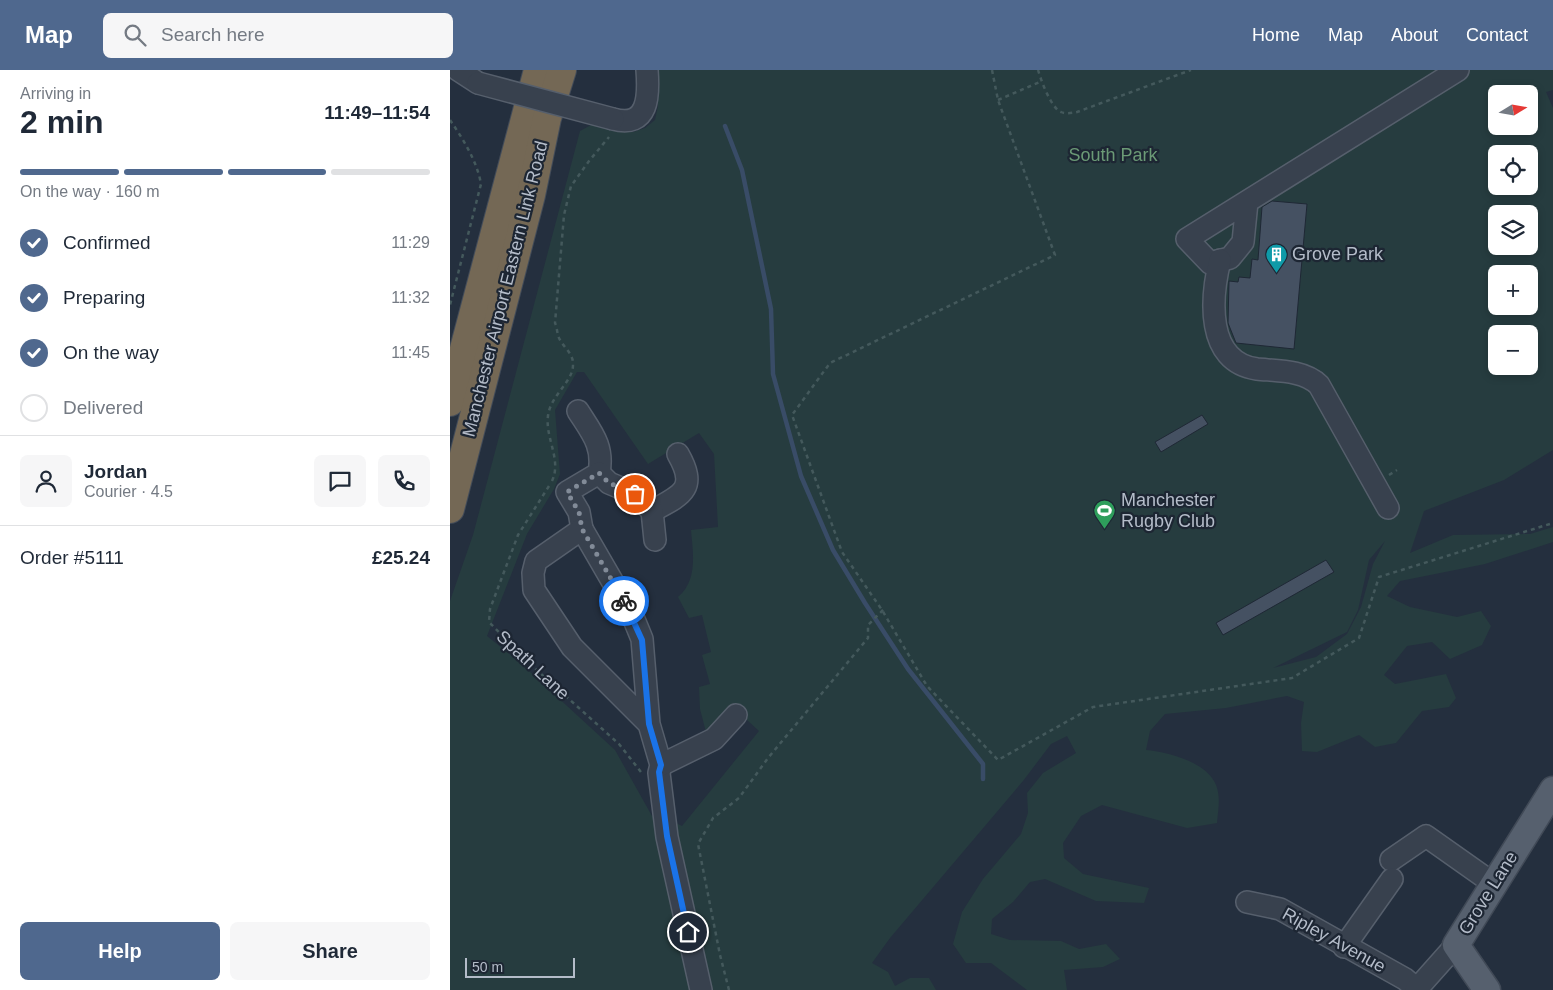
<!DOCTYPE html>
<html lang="en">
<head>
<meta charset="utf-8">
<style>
	body { margin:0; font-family:Helvetica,sans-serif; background:#f6f6f7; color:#1f2937; height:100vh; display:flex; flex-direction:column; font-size:19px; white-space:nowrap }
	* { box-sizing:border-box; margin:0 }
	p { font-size:16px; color:#747a83 }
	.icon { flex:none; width:28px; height:28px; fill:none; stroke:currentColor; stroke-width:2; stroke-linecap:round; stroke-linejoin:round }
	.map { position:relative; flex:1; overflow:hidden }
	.details { display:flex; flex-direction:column; background:#fff; width:450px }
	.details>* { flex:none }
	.needle { width:32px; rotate:79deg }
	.tools { position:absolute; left:1038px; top:15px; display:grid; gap:10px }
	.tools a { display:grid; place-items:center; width:50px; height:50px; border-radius:8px; background:#fff; box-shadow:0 2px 8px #0003; font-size:25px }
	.scale { position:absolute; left:15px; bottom:12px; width:110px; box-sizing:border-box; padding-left:5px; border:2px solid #b4bcc9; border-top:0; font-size:14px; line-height:18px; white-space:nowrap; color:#b4bcc9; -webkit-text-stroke:4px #1d2633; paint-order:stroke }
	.pin { position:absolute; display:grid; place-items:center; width:42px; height:42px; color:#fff; margin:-21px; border:2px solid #fff; border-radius:50%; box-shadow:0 1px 5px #0007 }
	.courier { position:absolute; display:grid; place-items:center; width:50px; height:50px; margin:-25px; border:4px solid #1a73e8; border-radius:50%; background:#fff; color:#222; box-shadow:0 1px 6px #0007 }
	.summary em { font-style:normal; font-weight:800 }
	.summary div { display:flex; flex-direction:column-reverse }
	.summary { display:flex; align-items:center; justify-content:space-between; height:85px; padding:0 20px }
	h1 { font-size:32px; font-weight:800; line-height:38px }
	.bar { display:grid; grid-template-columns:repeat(4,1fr); gap:8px 5px; align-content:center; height:60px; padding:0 20px }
	.bar i { height:6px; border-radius:4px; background:#e0e1e3 }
	.bar .active { background:#4f688e }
	.bar p { grid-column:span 4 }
	.line { display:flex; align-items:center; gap:12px; padding:0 20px; border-top:1px solid #e0e1e3 }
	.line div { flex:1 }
	.round { display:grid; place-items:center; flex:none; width:52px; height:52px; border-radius:8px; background:#f6f6f7 }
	ol { padding:0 20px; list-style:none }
	li { display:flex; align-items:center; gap:15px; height:55px }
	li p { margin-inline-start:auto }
	li .icon { padding:5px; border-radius:50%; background:#4f688e; color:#fff; stroke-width:4 }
	li:last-child { color:#747a83 }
	li i { width:28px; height:28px; border:2px solid #e0e1e3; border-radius:50% }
	.cta { display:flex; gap:10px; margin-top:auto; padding:10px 20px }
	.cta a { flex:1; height:58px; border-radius:8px; background:#4f688e; color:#fff; font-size:20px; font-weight:800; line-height:58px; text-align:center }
	.cta a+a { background:#f6f6f7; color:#1f2937 }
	header { display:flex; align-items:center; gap:30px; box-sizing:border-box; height:70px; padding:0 25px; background:#4f688e; color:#fff }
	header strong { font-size:24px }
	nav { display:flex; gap:28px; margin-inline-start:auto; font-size:18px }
	.search { width:350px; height:45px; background:#f6f6f7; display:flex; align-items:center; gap:12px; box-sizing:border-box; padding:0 18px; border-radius:8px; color:#747a83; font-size:19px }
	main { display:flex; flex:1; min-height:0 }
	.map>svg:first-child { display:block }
	.green { fill:#263c3f; fill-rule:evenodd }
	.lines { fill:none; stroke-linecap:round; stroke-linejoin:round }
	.stream { stroke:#394c67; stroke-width:4.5 }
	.building { fill:#455162; stroke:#1f2835 }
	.minor-casing { stroke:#565f6c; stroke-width:24 }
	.major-casing { stroke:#414a57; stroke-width:29 }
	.highway-casing { stroke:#434c59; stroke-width:30 }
	.path { stroke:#44595c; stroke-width:2.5; stroke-dasharray:4 4; stroke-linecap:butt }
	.minor { stroke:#38414e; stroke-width:21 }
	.major { stroke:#56606e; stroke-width:26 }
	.highway { stroke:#746855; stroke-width:28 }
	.minor-bridge-casing { stroke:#565f6c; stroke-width:24; stroke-linecap:butt }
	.minor-bridge { stroke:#38414e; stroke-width:21 }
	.done { stroke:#828b98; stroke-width:5; stroke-dasharray:0 9 }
	.route { stroke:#1a73e8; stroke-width:6 }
	.labels { text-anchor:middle; stroke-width:4.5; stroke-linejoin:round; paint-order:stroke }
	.park-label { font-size:18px; fill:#6b9a76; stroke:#1d2633 }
	.poi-label { font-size:18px; fill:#b4bcc9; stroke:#1d2633; text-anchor:start }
	.street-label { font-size:18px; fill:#b4bcc9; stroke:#1d2633 }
</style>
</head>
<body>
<header>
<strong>Map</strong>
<div class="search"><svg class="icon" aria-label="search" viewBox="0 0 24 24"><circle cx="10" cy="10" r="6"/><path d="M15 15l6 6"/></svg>Search here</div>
<nav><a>Home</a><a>Map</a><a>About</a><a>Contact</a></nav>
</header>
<main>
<section class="details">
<div class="summary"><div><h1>2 min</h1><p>Arriving in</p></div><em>11:49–11:54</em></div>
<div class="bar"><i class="active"></i><i class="active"></i><i class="active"></i><i></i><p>On the way · 160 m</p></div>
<ol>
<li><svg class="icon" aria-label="check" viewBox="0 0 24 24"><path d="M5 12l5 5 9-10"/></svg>Confirmed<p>11:29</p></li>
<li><svg class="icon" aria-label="check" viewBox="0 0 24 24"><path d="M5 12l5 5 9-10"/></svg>Preparing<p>11:32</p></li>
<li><svg class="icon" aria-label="check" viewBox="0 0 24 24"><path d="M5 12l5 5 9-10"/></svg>On the way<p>11:45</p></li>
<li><i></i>Delivered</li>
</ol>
<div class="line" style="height:90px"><a class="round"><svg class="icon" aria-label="person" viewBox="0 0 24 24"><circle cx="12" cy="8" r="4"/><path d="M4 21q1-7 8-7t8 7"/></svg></a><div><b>Jordan</b><p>Courier · 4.5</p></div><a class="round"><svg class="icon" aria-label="chat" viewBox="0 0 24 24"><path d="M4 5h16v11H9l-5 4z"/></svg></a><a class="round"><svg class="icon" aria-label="phone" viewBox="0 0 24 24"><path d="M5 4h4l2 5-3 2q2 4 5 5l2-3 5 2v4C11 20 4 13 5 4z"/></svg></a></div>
<div class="line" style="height:65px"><div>Order #5111</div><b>£25.24</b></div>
<div class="cta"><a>Help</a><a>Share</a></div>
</section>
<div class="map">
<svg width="1103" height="920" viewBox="0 0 1103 920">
	<rect width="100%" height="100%" fill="#242f3e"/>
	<!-- green -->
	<path class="green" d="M204,0H1103V20L1096,22L1103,38V380L1054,410L974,441L960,483L1003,465L1080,464L1103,457V472L1035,494L950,511L937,526L960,537L1007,547L1031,541L1041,556L1032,575L1000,589L982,572L957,576L934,605L945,614L996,604L1006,628L999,637L972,641L946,673L925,677L909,665L867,682L852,681L851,653L854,632L837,626L776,638L715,644L700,661L696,680C718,682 757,692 766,715C771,727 768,741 767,753L737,758L652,735L631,746L613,773L614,788L633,804L699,818L694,833L646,831L595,809L580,812L563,832L542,849L541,864L560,870L611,871L629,879L656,874L670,889L653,897L614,900L617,920H577L541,893H516L503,874L512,842L533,809L571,764L578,743L577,723L593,703L626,683L617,666L601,674L573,711L440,868L422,893L438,902L445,916L460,908H479L486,920H0V531L23,465L130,61L143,54L183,62L195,58L205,50L208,36ZM1046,24H1079V56H1046ZM1046,84H1079V116H1046ZM1046,144H1079V176H1046ZM1046,204H1079V236H1046ZM1046,264H1079V296H1046ZM127,302H134L198,394L249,363L264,384L268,457L241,460C243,483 248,510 228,527L239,548L252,545L261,582L252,585L260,614L249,617L250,639L257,666L285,639L309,661L232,756L205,743L202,746L165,680L67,590L37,566L77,464L104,419L110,404L105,340ZM935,471L923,494L911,537L897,564L866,587L823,598L897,562L908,540L919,490Z"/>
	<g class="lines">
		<!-- stream -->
		<polyline class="stream" points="275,56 292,100 321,239 323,304 351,406 383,480 415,533 458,599 533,694 533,709"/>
	</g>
	<!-- building -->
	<g class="building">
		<polygon points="822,131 857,134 844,279 786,273 778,253 779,211 788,212 789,207 800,208 802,189 808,190 812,137"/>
		<polygon points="752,345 758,354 711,382 705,372"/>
		<polygon points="876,490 884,502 773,565 766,553"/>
	</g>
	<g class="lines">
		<defs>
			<g id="minor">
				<polyline points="8,0 28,13"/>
				<path d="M163,49C199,59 199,25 197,0"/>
				<polyline points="797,132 793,172 780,188 760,193 737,169 1008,0"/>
				<path d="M770,190C761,227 755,292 807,299C827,301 854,300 869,315L938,438"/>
				<path d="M128,341C142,363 154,376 149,403L117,422L129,442L132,459"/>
				<path d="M149,403L159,413L185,424L202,441C232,425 248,419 228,384"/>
				<polyline points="202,441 205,470"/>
				<polyline points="199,654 122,577 84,520 83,503 86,491 132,459 183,547 192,569 199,654 211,695 209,703 217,767 251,920"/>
				<polyline points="211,695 264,669 286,645"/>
				<polyline points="941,790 976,766 1044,814"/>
				<polyline points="797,832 830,839 955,909 967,919"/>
				<polyline points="894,877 942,809"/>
				<polyline points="966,920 1006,875"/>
			</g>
			<polyline id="major" points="1037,920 1006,875 1103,720"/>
			<g id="highway">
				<polyline points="0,332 88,0"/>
				<polyline points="0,439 81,125 97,48 112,0"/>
			</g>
		</defs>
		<!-- minor casing -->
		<use href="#minor" class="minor-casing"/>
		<!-- major casing -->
		<use href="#major" class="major-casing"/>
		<!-- highway casing -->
		<use href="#highway" class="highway-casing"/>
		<!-- path -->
		<g class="path">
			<polyline points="542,0 548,30 605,185 380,293 342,345 392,482 432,540 477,616 548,690 643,637 842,608 909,568 929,507 1103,453"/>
			<path d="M588,0C591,10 601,38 611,42C615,44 622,43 627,42L741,0"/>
			<polyline points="548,30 592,11"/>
			<path d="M0,50C13,69 27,91 31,114L0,235"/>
			<polyline points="939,405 947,400"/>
			<path d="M102,411C112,390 95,368 98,346C100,326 123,312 123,295C124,284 113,277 109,268C107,263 107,257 105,253L114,145L121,116L139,91L159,67"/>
			<polyline points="99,416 68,465 40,539 39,552 80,594 169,674 191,702"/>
			<polyline points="279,920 270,885 248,774 263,748 289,728 318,688 418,568 418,555 434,539"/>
		</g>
		<!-- minor -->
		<use href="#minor" class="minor"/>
		<!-- major -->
		<use href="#major" class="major"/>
		<!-- highway -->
		<use href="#highway" class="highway"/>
		<defs>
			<polyline id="minor-bridge" points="28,13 163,49"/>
		</defs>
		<!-- minor-bridge casing -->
		<use href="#minor-bridge" class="minor-bridge-casing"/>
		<!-- minor-bridge -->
		<use href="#minor-bridge" class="minor-bridge"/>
	</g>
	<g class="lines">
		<!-- done -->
		<polyline class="done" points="174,531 132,459 129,442 117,422 149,403 159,413 185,424"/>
		<!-- route -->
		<polyline class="route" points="174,531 192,570 199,654 211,695 209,702 217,766 238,862"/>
	</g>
	<!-- icons -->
	<defs>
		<symbol id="building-pin" viewBox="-11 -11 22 30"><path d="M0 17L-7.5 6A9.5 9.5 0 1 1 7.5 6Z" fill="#0f9aa8" stroke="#1d2633"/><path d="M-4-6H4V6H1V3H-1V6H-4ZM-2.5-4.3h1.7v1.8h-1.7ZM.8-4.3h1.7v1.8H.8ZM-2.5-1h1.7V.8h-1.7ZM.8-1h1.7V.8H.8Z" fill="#fff"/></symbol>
		<symbol id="stadium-pin" viewBox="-11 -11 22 30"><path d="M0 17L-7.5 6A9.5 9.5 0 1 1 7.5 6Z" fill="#2e9e5b" stroke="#1d2633"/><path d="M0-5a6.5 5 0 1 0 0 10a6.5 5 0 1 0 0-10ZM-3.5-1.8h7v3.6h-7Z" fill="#fff"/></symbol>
	</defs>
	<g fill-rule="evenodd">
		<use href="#building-pin" x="814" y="172" width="25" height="34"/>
		<use href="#stadium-pin" x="642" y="428" width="25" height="34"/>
	</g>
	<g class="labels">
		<!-- park labels -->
		<g class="park-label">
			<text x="663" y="91">South Park</text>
		</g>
		<!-- poi labels -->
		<g class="poi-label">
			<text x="842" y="190">Grove Park</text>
			<text x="671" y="436">Manchester<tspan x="671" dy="21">Rugby Club</tspan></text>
		</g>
		<!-- street labels -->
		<g class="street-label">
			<text transform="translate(55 219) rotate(-76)" y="6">Manchester Airport Eastern Link Road</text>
			<text transform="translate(83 595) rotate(43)" y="6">Spath Lane</text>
			<text transform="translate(1038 823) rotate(-58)" y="6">Grove Lane</text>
			<text transform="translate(884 870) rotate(29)" y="6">Ripley Avenue</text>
		</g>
	</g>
</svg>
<div class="tools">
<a><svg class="needle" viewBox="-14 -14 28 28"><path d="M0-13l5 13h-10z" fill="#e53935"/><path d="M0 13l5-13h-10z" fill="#747a83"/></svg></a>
<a><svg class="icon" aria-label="locate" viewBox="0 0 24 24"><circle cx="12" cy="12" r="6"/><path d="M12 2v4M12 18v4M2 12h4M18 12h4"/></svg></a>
<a><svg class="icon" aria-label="layers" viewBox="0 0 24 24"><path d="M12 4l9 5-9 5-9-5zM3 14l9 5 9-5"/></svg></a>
<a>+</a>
<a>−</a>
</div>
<div class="scale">50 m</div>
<div class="pin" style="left:185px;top:424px;background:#ea580c"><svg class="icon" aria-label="bag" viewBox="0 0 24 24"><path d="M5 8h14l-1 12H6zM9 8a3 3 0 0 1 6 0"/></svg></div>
<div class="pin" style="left:238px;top:862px;background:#1f2937"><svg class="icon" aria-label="home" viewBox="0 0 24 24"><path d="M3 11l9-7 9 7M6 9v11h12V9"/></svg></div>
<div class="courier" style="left:174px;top:531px"><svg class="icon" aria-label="bike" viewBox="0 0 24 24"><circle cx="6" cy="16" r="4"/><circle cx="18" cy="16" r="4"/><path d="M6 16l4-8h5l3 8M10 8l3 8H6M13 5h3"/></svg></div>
</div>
</main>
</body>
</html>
